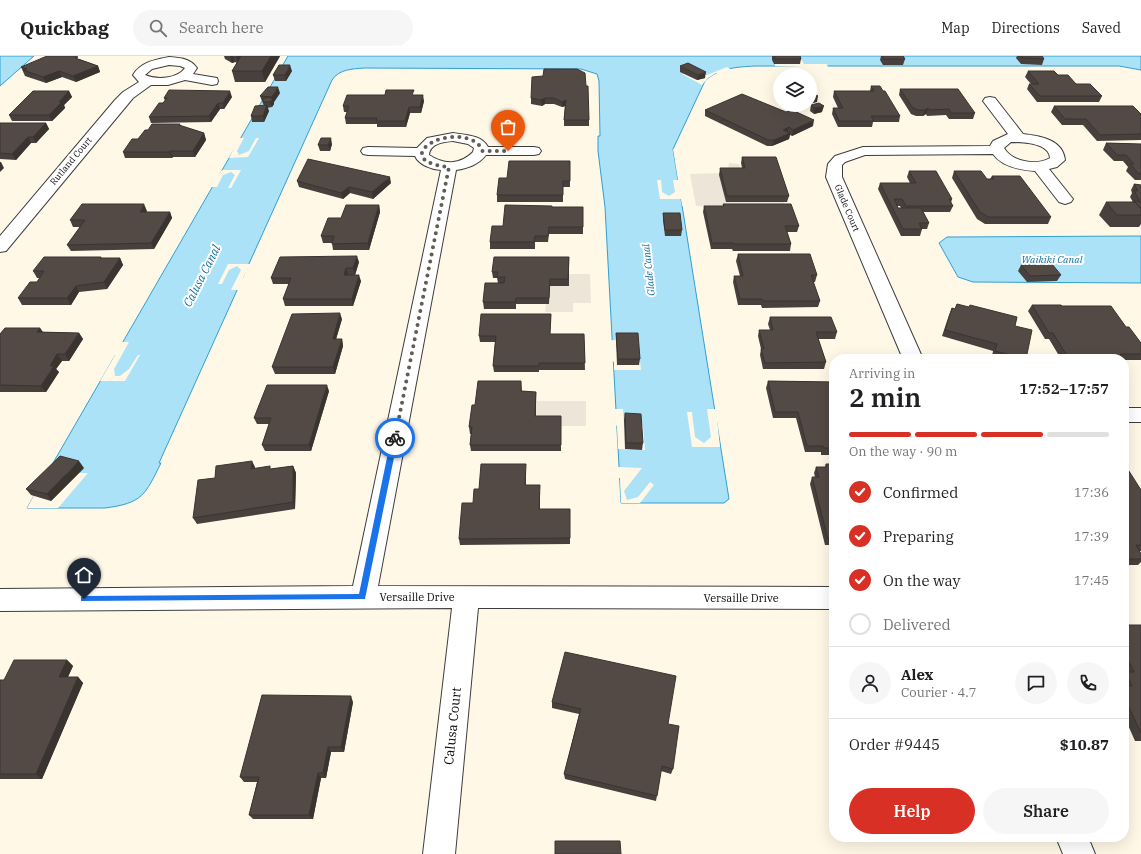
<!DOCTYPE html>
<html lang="en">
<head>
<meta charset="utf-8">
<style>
	body { margin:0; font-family:"IBM Plex Serif",serif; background:#f6f6f6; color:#202124; height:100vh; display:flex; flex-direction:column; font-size:15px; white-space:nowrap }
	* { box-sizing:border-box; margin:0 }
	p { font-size:13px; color:#757577 }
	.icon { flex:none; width:22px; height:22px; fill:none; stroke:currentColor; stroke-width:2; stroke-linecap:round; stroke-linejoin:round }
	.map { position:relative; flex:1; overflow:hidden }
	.panel { position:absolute; left:829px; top:298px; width:300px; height:488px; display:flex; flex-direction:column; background:#fff; border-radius:16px; box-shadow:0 4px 16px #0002 }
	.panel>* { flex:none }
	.fabs { position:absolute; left:773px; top:12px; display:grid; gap:8px }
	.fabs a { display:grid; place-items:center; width:44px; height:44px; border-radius:50%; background:#fff; box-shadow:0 4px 16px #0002; font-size:20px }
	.pin { position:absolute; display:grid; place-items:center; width:34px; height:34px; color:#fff; margin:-41px -17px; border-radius:50% 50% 50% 0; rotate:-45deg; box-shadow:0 0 4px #0007 }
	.pin .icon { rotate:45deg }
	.courier { position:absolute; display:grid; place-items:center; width:40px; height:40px; margin:-20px; border:3px solid #1a73e8; border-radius:50%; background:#fff; color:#222; box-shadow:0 1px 5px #0007 }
	.overview em { font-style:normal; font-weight:600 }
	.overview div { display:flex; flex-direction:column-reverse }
	.overview { display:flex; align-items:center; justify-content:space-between; height:68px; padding:0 20px }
	h1 { font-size:26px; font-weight:600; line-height:30px }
	.bar { display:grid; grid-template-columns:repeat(4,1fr); gap:6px 4px; align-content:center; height:48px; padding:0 20px }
	.bar i { height:5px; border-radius:3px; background:#e0e0e0 }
	.bar .active { background:#d93025 }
	.bar p { grid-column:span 4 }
	.line { display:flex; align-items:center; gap:10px; padding:0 20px; border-top:1px solid #e0e0e0 }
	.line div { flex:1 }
	.round { display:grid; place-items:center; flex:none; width:42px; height:42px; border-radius:21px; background:#f6f6f6 }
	ol { padding:0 20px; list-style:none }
	li { display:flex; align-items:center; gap:12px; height:44px }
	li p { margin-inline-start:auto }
	li .icon { padding:4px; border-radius:50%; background:#d93025; color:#fff; stroke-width:4 }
	li:last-child { color:#757577 }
	li i { width:22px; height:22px; border:2px solid #e0e0e0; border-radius:50% }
	.cta { display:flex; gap:8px; margin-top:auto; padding:8px 20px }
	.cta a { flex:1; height:46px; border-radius:24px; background:#d93025; color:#fff; font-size:16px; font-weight:600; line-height:46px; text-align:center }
	.cta a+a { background:#f6f6f6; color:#202124 }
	header { display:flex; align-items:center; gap:24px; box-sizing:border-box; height:56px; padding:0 20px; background:#fff; border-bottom:1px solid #e0e0e0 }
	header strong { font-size:19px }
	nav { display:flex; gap:22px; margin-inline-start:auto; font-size:14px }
	.search { width:280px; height:36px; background:#f6f6f6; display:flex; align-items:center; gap:10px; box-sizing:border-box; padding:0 14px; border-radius:22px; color:#757577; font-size:15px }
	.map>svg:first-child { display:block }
	.plaza { fill:#ede6d8 }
	.water { fill:#abe2f8; stroke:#30a0d1 }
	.pier { fill:#fff8e7 }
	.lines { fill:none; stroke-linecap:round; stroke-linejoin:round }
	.minor-casing { stroke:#3d3d3d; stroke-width:2 }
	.minor { fill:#fff; fill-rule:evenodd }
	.wall { fill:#47403c; fill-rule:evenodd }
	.shaded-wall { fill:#3a3431 }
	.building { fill:#534a46; stroke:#3a3431 }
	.route { fill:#1a73e8 }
	.done { stroke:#605d57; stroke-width:4; stroke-dasharray:0 7.2 }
	.labels { text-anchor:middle; stroke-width:4; stroke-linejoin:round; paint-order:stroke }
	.far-street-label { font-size:9px; fill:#0a0a0a; stroke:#fff }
	.far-water-label { font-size:10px; font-style:italic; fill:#116e9e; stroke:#fff }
	.street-label { font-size:11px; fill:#0a0a0a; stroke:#fff }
	.water-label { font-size:12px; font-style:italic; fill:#116e9e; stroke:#fff }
	.near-street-label { font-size:13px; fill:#0a0a0a; stroke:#fff }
</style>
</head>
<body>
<header>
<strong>Quickbag</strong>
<div class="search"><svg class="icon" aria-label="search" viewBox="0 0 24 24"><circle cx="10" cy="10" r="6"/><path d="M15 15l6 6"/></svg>Search here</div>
<nav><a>Map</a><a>Directions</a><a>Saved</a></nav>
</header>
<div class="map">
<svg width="1141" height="798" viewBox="0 0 1141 798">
	<rect width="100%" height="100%" fill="#fff8e7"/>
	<!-- plaza -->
	<g class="plaza">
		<polygon points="729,107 739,108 741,112 726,146 784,146 785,150 696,150 690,118 719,117 728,113"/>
		<polygon points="569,218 590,218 591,247 573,247 573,256 545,256 546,248 549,248 550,230 568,229"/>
		<polygon points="536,345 586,345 586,370 561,370 536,367"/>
	</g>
	<!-- water -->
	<g class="water">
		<polygon points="0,0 34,0 0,30"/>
		<path d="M288,0H1141V14L1119,10H755C737,11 718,12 705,25L673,93L729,443L724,447H621L605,151L598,95V80H600L599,25L597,18L581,13L364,12C353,13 339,13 332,24L159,407H161C145,439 143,447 105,452H27Z"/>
		<polygon points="1141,180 1141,227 973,226 958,221 939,187 947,181"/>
	</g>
	<!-- pier -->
	<g class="pier">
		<polygon points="801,3 804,8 827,8 828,12 775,10 775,8"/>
		<polygon points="727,11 732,14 719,18 716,17 708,22 702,29 682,18 684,17 707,19"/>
		<polygon points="240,82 244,82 237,95 239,99 249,95 256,82 259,82 248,101 229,102 234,92 233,91 237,84"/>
		<polygon points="673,93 675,93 684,150 682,150 681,143 660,143 657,124 661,124 662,136 669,140 675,136 673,124 678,124"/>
		<polygon points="222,114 241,114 231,132 228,132 235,119 231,116 223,119 217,131 210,131"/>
		<polygon points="228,208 250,208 243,222 245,223 239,234 231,234 241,214 237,210 229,214 222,228 218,228"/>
		<polygon points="611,284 638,286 641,314 614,314 614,306 612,305"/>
		<polygon points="120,286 129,286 114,313 115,320 120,320 129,313 138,299 140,299 125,325 100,325 115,299 113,299"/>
		<polygon points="614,353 623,353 624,369 643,370 645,394 618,393 617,370 615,369"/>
		<polygon points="707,353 716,353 720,391 692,391 687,356 692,356 695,381 704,387 711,381"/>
		<polygon points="52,407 68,407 76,417 88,417 58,452 27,452"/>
		<polygon points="617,411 642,412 624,435 627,444 638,441 650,426 654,429 640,447 621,447 620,422 618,422"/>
	</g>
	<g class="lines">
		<defs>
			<g id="minor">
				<path d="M169,1C180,2 190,2 197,12L193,18L217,22L218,25L217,28L212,29L185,24L168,29H151L133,42L6,195L0,196V180L115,44L123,36L139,26L133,19C141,6 154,4 169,1ZM169,9L180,10L185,12C177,23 157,24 145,19L152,13Z"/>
				<path d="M990,41L995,42L1023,78C1041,80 1063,84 1065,104L1057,111L1049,113L1073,143L1071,146L1065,148L1059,146L1035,115C1021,114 1002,111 993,98L865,99L845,106L842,109V121L923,303H903L826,121L828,108L835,100L863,91L990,90L993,85L1008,78L983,45L985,42ZM1011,86C1023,86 1049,87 1050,102C1037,110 1012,106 1004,92Z"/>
				<path d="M453,77C465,79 482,79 488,91H534L539,92L541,95L539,98L534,99H486C478,109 468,112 456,114L378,530L834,531V553L478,552L455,798H423L452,552L0,555V533L353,530L441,114C431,113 419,109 415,100L368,99L363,98L361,95L363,92L368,91L417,92L427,82ZM453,85L468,88L474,92L473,96C460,109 444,109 429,99C430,87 444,86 453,85Z"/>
				<rect x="1124" y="352" width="17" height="14"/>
				<polygon points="1056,781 1088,781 1095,798 1063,798"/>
			</g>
		</defs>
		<!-- minor casing -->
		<use href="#minor" class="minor-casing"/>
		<!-- minor -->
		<use href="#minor" class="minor"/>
	</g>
	<!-- wall -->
	<g class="wall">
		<polygon points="224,0 280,0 265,26 235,26 232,15 237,7 235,6 232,7 225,3"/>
		<polygon points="772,0 800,0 801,3 800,8 774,8 772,4"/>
		<polygon points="881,0 903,0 905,3 903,9 883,9 880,4"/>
		<polygon points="1017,0 1042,0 1044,3 1042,9 1021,8 1016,2"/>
		<polygon points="79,3 98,10 100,16 76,26 62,21 46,27 25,20 21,11"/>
		<polygon points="680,10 705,22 697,24 680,16"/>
		<polygon points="292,15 286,25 275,25 273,19"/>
		<polygon points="1028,15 1058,19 1102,40 1099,46 1037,46 1027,33 1029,28 1031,28 1025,21"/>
		<polygon points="586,30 589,64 589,70 564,70 564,64 565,50 562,51 554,48 545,48 542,50 531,48 531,42"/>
		<polygon points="871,30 900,60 899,66 873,66 872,71 838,71 832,58 833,52 838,52 833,41 834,35 870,35"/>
		<polygon points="900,33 975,57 973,63 949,63 946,59 927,60 926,58 923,60 916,60 911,58 899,39"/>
		<polygon points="69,35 72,41 64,49 65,52 52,65 12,65 9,59"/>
		<polygon points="280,37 274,46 274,48 272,51 267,52 269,55 264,66 252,66 251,60 264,50 260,40"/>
		<polygon points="415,39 424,45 421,57 410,57 406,71 377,71 377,68 346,68 345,62 347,56 344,56 343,50"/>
		<polygon points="232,41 224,53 220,53 211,66 151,67 149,61 165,45 164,42"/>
		<polygon points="811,49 822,56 814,58 810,55"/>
		<polygon points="1054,50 1141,58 1141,84 1097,85 1083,69 1062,69 1051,56"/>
		<polygon points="705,54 813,70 792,80 790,79 789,83 772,90 767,90 705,60"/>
		<polygon points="0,67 46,67 49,73 36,87 31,87 16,104 0,103"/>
		<polygon points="180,68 181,70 204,77 206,84 195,101 173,101 172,102 125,102 123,96 148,74"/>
		<polygon points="1106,87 1141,88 1141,124 1135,124 1126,115 1128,111 1123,105 1114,105 1103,94"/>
		<polygon points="332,88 330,95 320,95 318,89"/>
		<polygon points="742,101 789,140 787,146 726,146 719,119 720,112 742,112 741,107"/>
		<polygon points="570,105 570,131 563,131 563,146 497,146 497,139 507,122"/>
		<path d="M909,115L952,143L951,147L953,150L950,156H923L929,167L927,173H922L920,180H901L878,133L880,127H910L907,121ZM897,150H900L901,152H898Z"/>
		<polygon points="954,115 987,123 990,123 992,120 1051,161 1048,168 985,168 977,163 952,122"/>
		<polygon points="297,125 391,127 373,143 350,137 343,143 299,131"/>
		<polygon points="1134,128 1141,129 1141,168 1139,171 1110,171 1099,159 1106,146 1133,146 1130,141 1132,137 1131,134"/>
		<polygon points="723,148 799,170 797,176 787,176 791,188 790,195 733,195 732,193 711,193 703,156 704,150 723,150"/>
		<polygon points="379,149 380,156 369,194 333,194 332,187 323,187 321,180 341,162"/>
		<polygon points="552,151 583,151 583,178 549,178 548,186 535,186 535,193 490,193 490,186 503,170"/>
		<polygon points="147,155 146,156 170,156 172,162 154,193 71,195 67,189 80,171 73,171 70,164"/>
		<polygon points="663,157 682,174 681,180 665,180 663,164"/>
		<polygon points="738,198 817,219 815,226 813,226 820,245 818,251 762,252 761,249 738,249 733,226 734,220 740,220 736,205"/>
		<polygon points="101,201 102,202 120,202 123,209 107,233 79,236 71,249 22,249 18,242 37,226 40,222 37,222 33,215"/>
		<polygon points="569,201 569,230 550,230 549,248 516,248 516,253 484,253 483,246 498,227 497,222 493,222 492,216"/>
		<polygon points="359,206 355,219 361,225 353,250 285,250 283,243 289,228 273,228 271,222"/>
		<polygon points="1021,209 1061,219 1057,225 1027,226 1018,215"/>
		<polygon points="957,248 1015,270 1026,303 997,303 992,301 993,295 942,280 949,259 952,252 955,253"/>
		<polygon points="1032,249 1062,250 1126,271 1141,287 1141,304 1124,304 1124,303 1061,303 1049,283 1045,283 1028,255"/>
		<polygon points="551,258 550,278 584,278 585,314 539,314 539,316 494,316 493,310 495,286 480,286 479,280"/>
		<polygon points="770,261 837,276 835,283 818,283 826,306 824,313 763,313 760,299 761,293 758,280 759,274 770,274 768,268"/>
		<polygon points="342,263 336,283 342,283 343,290 335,318 275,318 272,311"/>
		<polygon points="40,272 43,276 79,277 83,283 69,305 62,305 56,313 59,316 46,336 0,336 0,278"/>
		<polygon points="616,277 640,303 639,309 617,309 616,283"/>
		<polygon points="521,325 522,335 536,336 536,360 561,360 561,395 471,395 470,389 471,378 470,378 469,371 475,349"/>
		<polygon points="768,325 834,326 834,399 821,399 821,396 805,396 796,362 773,362 766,332"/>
		<polygon points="329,335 311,395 265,395 262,389 269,368 257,368 254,362"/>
		<polygon points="625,357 643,387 642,394 625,393 624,364"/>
		<polygon points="826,408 834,408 834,489 825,489 810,428 812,421 815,421 814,417 816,411 825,411"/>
		<polygon points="293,410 296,417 295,453 197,468 193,462 215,422 255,411 255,412 271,413"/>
		<polygon points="84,412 51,445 31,439 26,433"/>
		<polygon points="1124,412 1141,434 1141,495 1140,495 1141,498 1141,506 1138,509 1124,509"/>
		<polygon points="526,415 526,429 540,436 540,453 570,453 570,488 460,489 459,483 479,433"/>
		<polygon points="1124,569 1141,569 1141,685 1135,685 1124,660 1124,616 1125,616 1124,614"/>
		<polygon points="67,604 73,610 68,621 78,621 83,627 42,723 0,723 0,624 4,624"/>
		<polygon points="353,646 344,696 331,696 326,722 321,722 313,763 253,763 249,759 257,726 244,726 240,721"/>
		<polygon points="552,646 668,668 673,713 671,718 661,715 656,745 565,723 564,718 579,658 552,652"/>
	</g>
	<!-- shaded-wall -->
	<g class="shaded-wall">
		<polygon points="230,0 233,0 235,6 232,7"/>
		<polygon points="236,0 243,0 238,8"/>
		<polygon points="271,0 280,0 265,26 262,15"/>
		<polygon points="290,9 292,15 286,25 285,19"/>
		<polygon points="98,10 100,16 76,26 73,20"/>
		<polygon points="59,15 62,21 46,27 43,21"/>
		<polygon points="706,16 705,22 697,24 698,19"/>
		<polygon points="278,31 280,37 274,46 274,48 272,51 270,46 272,43 272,41"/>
		<polygon points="69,35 72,41 64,49 65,52 52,65 49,59 59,46"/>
		<polygon points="230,35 232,41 224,53 223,47"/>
		<polygon points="423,39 424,45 421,57 420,51"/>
		<polygon points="818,40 817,46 810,48 811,42"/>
		<polygon points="545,42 545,48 542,50 541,44"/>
		<polygon points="566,44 566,50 562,51 562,46"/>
		<polygon points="218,47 220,53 211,66 209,60"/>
		<polygon points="267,49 269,55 264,66 263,60"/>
		<polygon points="824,50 822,56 814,58 815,52"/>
		<polygon points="409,51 410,57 406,71 405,65"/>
		<polygon points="928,52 926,58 923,60 925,54"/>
		<polygon points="814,64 813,70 792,80 793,74"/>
		<polygon points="46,67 49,73 36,87 33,81"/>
		<polygon points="789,71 787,78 783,74"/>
		<polygon points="204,77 206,84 195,101 193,95"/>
		<polygon points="790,77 789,83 772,90 774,84"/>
		<polygon points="28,81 31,87 16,104 12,98"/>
		<polygon points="331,82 332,88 330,95 328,89"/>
		<polygon points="170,95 173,101 172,102 169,96"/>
		<polygon points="0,106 1,106 4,112 0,116"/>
		<polygon points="390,121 391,127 373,143 372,136"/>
		<polygon points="349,131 350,137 343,143 341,137"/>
		<polygon points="144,148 147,155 142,162 140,156"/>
		<polygon points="379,149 380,156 369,194 368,187"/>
		<polygon points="170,156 172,162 154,193 151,187"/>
		<polygon points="357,200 359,206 355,219 353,212"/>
		<polygon points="120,202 123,209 107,233 104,226"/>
		<polygon points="346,212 348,219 344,219"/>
		<polygon points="359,219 361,225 353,250 352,243"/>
		<polygon points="76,230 79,236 71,249 67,242"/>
		<polygon points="340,257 342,263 334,290 333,283"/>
		<polygon points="40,272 44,279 37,276"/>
		<polygon points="79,277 83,283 69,305 65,298"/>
		<polygon points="342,283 343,290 335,318 333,311"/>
		<polygon points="57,298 62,305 56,313 59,316 46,336 41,330 50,310"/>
		<polygon points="327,329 329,335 311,395 309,389"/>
		<polygon points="79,405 84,412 51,445 47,438"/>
		<polygon points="252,405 255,411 254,419 251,413"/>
		<polygon points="293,410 296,417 295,453 293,446"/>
		<polygon points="67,604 73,610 65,627 59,621"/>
		<polygon points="78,621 83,627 42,723 36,718"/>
		<polygon points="351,640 353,646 344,696 341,691"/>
		<polygon points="328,691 331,696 326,722 323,717"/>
		<polygon points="318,717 321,722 313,763 309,759"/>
	</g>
	<!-- building -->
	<g class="building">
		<polygon points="47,0 74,0 78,1 75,2 98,10 73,20 59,15 43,21 23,14 27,13 21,11"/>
		<polygon points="241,0 271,0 262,15 232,15"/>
		<polygon points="774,0 800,0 801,3 775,3"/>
		<polygon points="882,0 903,0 905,3 884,3"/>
		<polygon points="1021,0 1042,0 1044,3 1023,2"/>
		<polygon points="688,7 706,16 698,19 680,10"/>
		<polygon points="279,9 290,9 285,19 273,19"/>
		<polygon points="544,13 577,13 585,17 586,30 588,30 589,64 564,64 566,44 562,46 554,42 545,42 541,44 531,42 532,21 543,20"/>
		<polygon points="1028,15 1054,15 1058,19 1068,19 1076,28 1090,28 1102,40 1040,40 1029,28 1039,28"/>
		<polygon points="871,30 880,30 883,35 885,35 900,60 871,60 874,65 839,65 833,52 843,52 834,35 874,35"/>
		<polygon points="268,31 278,31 272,41 260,40"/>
		<polygon points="900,33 958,33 975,57 951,57 949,53 929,54 928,52 925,54 918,54 913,52"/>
		<polygon points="169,34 230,35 223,47 218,47 209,60 149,61 159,47 163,47 167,42 164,42"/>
		<polygon points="386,34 414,34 412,39 423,39 420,51 409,51 405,65 376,65 377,62 345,62 349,50 343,50 347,39 385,39"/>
		<polygon points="33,35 69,35 59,46 62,46 49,59 9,59"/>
		<polygon points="810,36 818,40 811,42 810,41"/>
		<polygon points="742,38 786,56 792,54 814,64 793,74 789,71 783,74 790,77 774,84 768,84 705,54"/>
		<polygon points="268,41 273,43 270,46 264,46 262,43"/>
		<polygon points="819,47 824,50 815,52 811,49"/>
		<polygon points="267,49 263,60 251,60 255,50"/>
		<polygon points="1054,50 1133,50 1141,58 1141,78 1100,79 1086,63 1065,63"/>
		<polygon points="0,67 46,67 33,81 28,81 12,98 0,97"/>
		<polygon points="152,68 180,68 179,69 204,77 193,95 170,95 169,96 123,96 132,83 138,83 145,74 148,74"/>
		<polygon points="321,82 331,82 328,89 318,89"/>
		<polygon points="1106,87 1141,88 1141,118 1139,118 1130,108 1134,108 1126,99 1117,99"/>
		<polygon points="742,101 776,101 789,140 727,140 720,112 745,112"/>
		<polygon points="308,103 390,121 372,136 349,131 341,137 297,125"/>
		<polygon points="509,105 570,105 570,125 563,125 563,139 497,139 499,122 507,122"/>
		<polygon points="909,115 936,115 952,143 949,143 953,150 906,150 902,143 894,143 898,152 921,152 929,167 919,167 922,173 903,173 880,127 916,127"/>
		<polygon points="954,115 981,115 987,123 994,123 992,120 1020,120 1051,161 988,161 980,156"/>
		<polygon points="1134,128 1141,129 1141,153 1135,146 1133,146 1133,145 1140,146 1134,134 1138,135"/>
		<polygon points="1106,146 1135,146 1141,153 1141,159 1117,159"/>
		<polygon points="82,148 144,148 140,156 170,156 151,187 67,189 85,164 70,164"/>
		<polygon points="723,148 791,148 799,170 785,170 791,188 734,188 733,187 712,187 704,150 724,150"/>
		<polygon points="346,149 379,149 368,187 332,188 334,180 321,180 328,162 341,162"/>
		<polygon points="505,149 552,150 552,151 583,151 583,171 549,171 548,180 535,180 534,186 490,186 492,170 503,170"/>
		<polygon points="663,157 680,157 682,174 665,174"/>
		<polygon points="738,198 810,198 817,219 811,219 820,245 763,245 762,243 740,243 734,220 743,220"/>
		<polygon points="357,200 353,212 346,212 344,219 359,219 352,243 283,243 291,222 271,222 280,201"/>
		<polygon points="44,201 101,201 100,202 120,202 104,226 76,230 67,242 18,242 30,226 37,226 44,215 33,215"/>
		<polygon points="494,201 569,201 568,223 550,223 549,242 516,242 515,246 483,246 485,227 504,227 505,221 497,221 498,216 492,216"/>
		<polygon points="1052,208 1061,219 1030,220 1021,209"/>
		<polygon points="957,248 969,251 970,249 1017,261 1015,270 1032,274 1026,303 995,295 997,288 945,274 952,252 955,253"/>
		<polygon points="1032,249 1061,249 1062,250 1111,250 1126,271 1129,271 1141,287 1141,298 1120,298 1123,302 1108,302 1106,299 1094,299 1096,303 1069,303 1053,277 1049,277"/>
		<polygon points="340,257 333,283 342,283 333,311 272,311 292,258"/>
		<polygon points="481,258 551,258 550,278 584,278 585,307 539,307 539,310 493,310 496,280 479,280"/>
		<polygon points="770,261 831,261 837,276 816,276 826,306 765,307 761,293 764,293 759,274 773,274"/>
		<polygon points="5,272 40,272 37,276 79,277 65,298 57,298 50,310 54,310 41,330 0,329 0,278"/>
		<polygon points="616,277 638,277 640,303 618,303"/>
		<polygon points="478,325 521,325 521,335 536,336 535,360 561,360 561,389 470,389 472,371 469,371 472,349 475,349"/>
		<polygon points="768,325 834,326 834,392 824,392 823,390 807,390 798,356 775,356"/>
		<polygon points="267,329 327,329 309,389 262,389 271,362 254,362"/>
		<polygon points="625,357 641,358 643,387 626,387"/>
		<polygon points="60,400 79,405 47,438 26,433"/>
		<polygon points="252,405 251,413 270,410 270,413 293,410 293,446 193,462 198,424 215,422 216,410"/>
		<polygon points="481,408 526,408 525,429 540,429 539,453 570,453 570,482 459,483 462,447 473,447 474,433 479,433"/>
		<polygon points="826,408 834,408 834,483 828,483 812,421 819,421 816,411 826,411"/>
		<polygon points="1124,412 1127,412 1141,434 1141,489 1136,489 1141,498 1141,503 1124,503"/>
		<polygon points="1124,569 1141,569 1141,677 1124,641 1124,630 1132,630 1125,616 1134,616 1124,596"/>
		<polygon points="565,596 676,620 668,668 679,670 673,713 662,710 657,740 564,718 581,653 552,646"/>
		<polygon points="14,604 67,604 59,621 78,621 36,718 0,718 0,624 4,624"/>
		<polygon points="262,639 351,640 341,691 328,691 323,717 318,717 309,759 249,759 259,721 240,721"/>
		<polygon points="555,785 620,785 621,798 555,798"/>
	</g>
	<!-- route -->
	<polygon class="route" points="395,379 398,382 365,543 81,545 81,541 84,540 359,538 391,382"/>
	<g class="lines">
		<!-- done -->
		<path class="done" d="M395,382L449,111C396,106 431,75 466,82C473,84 480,87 482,95H508"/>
	</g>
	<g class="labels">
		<!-- far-street labels -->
		<g class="far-street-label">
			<text transform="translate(71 105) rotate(-50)" y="3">Rutland Court</text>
			<text transform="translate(847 152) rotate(67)" y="3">Glade Court</text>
		</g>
		<!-- far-water labels -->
		<g class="far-water-label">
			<text x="1052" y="207">Waikiki Canal</text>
			<text transform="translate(648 214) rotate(-96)" y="4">Glade Canal</text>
		</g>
		<!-- street labels -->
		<g class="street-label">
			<text x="417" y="545">Versaille Drive</text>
			<text x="741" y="546">Versaille Drive</text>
		</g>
		<!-- water labels -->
		<g class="water-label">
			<text transform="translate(202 220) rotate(-63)" y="4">Calusa Canal</text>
		</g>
		<!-- near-street labels -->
		<g class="near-street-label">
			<text transform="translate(452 670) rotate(-84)" y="5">Calusa Court</text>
		</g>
	</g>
</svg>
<div class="fabs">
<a><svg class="icon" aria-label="layers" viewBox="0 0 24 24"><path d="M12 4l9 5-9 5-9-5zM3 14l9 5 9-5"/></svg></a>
</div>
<div class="pin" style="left:508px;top:95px;background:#ea580c"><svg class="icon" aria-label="bag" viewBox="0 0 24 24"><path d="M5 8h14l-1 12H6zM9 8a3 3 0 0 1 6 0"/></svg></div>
<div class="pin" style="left:84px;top:543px;background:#1f2937"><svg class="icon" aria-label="home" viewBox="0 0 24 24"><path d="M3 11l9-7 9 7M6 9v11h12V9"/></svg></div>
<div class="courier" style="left:395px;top:382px"><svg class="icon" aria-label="bike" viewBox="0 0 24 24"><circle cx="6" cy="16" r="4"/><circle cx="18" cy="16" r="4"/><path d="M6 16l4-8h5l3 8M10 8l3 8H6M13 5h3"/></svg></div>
<section class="panel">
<div class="overview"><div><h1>2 min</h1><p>Arriving in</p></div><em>17:52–17:57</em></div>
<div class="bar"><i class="active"></i><i class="active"></i><i class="active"></i><i></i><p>On the way · 90 m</p></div>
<ol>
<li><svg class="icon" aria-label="check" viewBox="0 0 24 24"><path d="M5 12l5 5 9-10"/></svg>Confirmed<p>17:36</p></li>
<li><svg class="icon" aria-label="check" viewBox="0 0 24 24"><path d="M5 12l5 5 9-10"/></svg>Preparing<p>17:39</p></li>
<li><svg class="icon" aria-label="check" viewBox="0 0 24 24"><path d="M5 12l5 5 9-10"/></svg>On the way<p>17:45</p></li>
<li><i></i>Delivered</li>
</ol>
<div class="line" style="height:72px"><a class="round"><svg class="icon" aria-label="person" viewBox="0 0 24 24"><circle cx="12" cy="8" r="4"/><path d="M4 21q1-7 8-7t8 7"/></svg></a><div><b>Alex</b><p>Courier · 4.7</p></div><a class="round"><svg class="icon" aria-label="chat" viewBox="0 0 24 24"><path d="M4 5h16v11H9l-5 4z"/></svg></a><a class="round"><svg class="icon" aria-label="phone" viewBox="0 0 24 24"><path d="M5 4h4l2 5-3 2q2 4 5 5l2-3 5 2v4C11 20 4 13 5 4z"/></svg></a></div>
<div class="line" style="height:52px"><div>Order #9445</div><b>$10.87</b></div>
<div class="cta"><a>Help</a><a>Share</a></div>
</section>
</div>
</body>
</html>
